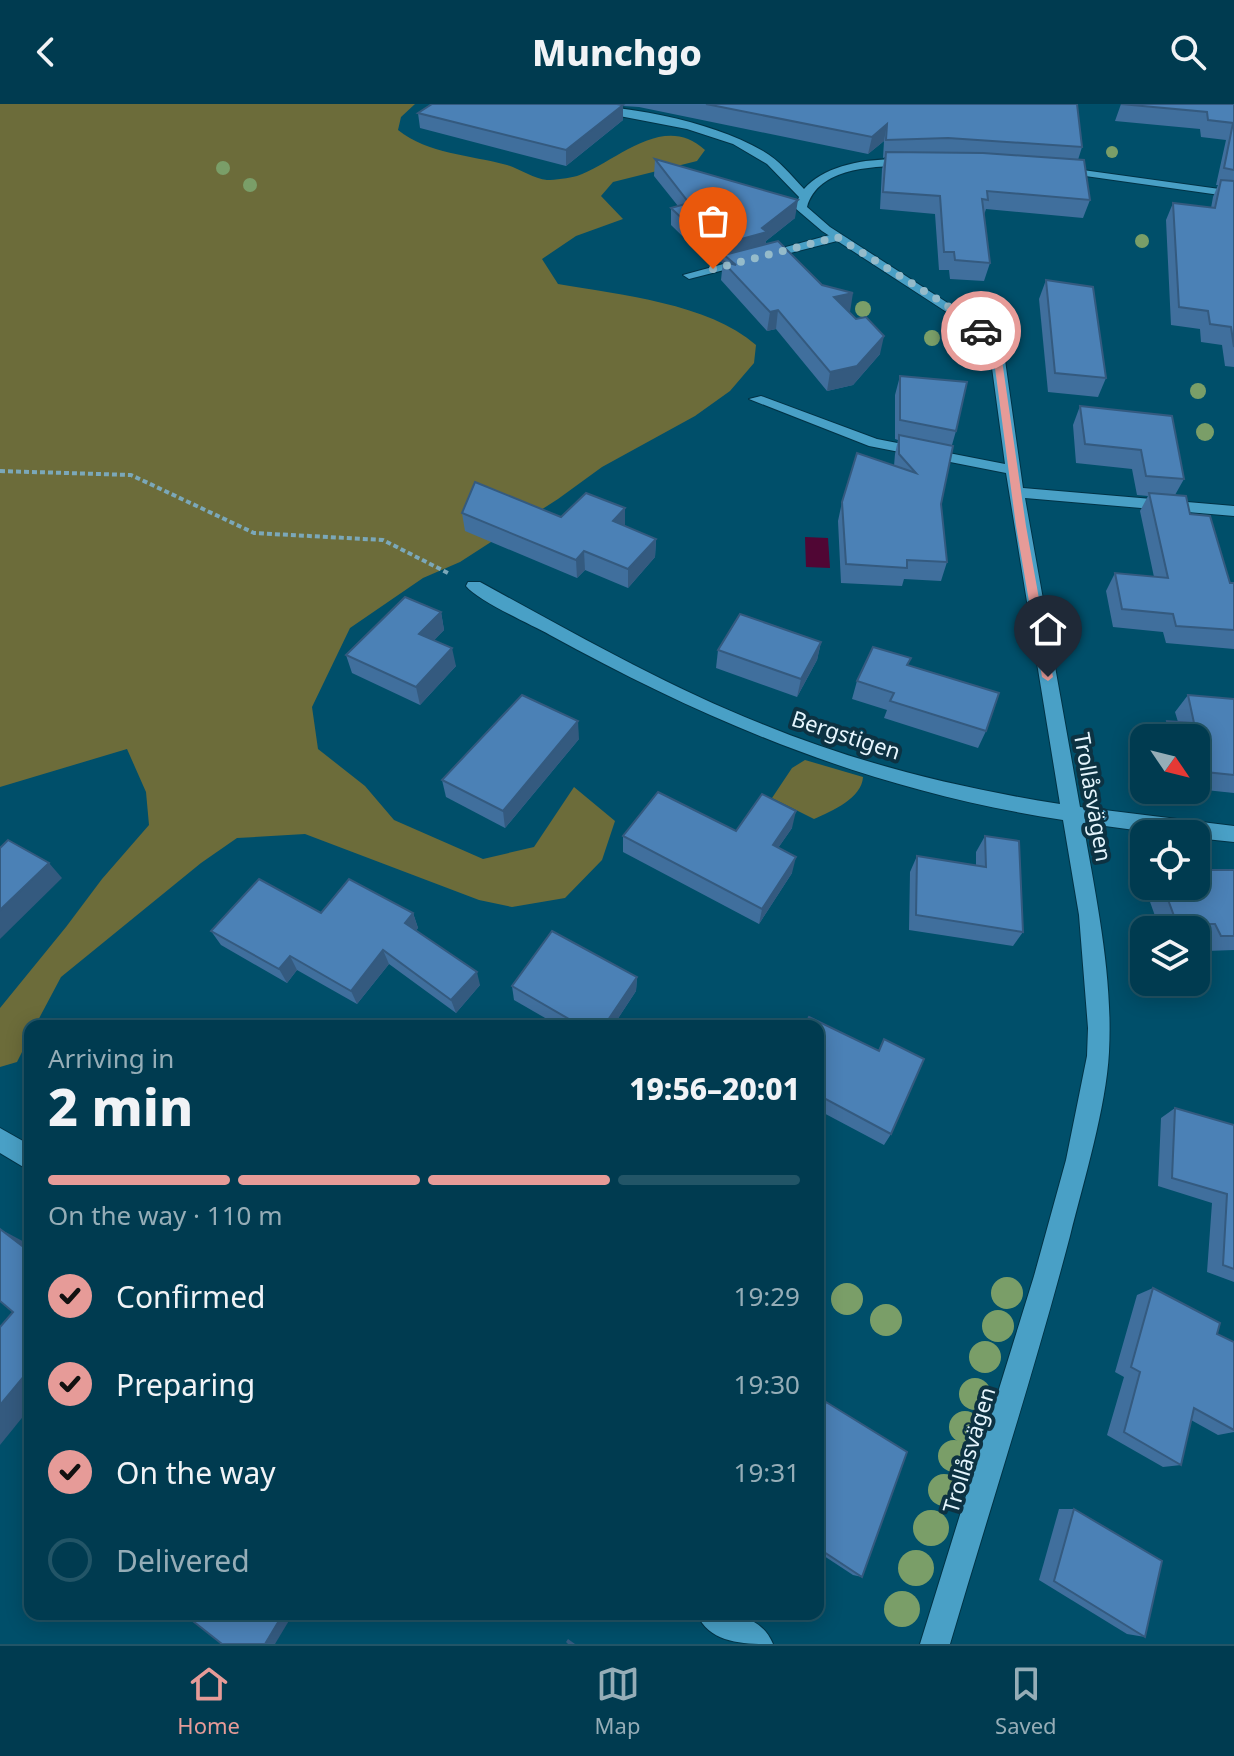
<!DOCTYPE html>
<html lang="en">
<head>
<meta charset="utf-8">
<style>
	body { margin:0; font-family:"Noto Sans",sans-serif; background:#0a4257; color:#f1f3f6; height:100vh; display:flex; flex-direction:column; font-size:30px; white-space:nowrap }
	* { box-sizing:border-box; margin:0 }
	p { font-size:26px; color:#95adb7 }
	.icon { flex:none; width:44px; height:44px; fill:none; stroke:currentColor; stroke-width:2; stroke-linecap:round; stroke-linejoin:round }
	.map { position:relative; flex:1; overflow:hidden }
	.details { position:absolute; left:24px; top:916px; width:800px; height:600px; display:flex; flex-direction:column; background:#003b50; border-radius:16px; box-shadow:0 4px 20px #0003,0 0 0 2px #225567 }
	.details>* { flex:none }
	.needle { width:52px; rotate:125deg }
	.buttons { position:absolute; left:1130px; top:620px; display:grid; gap:16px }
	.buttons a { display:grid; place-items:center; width:80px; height:80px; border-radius:16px; background:#003b50; box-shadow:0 4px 20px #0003,0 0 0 2px #225567; font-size:40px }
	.pin { position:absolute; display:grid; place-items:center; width:68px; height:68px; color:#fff; margin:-82px -34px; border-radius:50% 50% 50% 0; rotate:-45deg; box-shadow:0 0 8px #0007 }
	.pin .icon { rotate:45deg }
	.courier { position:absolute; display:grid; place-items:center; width:80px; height:80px; margin:-40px; border:6px solid #e69b98; border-radius:50%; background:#fff; color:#222; box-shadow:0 2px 10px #0007 }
	.overview em { font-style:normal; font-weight:800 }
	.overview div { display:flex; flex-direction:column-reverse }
	.overview { display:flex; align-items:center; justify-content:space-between; height:136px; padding:0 24px }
	h1 { font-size:52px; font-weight:800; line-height:60px }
	.bar { display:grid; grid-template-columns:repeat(4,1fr); gap:12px 8px; align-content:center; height:96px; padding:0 24px }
	.bar i { height:10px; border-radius:6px; background:#225567 }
	.bar .current { background:#e69b98 }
	.bar p { grid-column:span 4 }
	ol { padding:0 24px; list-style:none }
	li { display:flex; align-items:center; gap:24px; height:88px }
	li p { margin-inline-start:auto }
	li .icon { padding:8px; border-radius:50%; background:#e69b98; color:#111; stroke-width:4 }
	li:last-child { color:#95adb7 }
	li i { width:44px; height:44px; border:4px solid #225567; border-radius:50% }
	header { display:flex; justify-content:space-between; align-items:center; height:104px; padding:0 24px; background:#003b50; font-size:36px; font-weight:800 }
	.tab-bar { display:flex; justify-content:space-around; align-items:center; height:112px; border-top:2px solid #225567; background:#003b50; font-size:22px; color:#95adb7 }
	.tab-bar a { display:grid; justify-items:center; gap:4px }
	.tab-bar .current { color:#e69b98 }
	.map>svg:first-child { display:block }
	.green { fill:#6c6c3a }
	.water { fill:#500634 }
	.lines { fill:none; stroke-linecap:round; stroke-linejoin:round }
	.service-casing { stroke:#003346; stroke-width:2 }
	.minor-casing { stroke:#003346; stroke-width:2 }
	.path { stroke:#7ba8b9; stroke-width:4; stroke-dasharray:5 3; stroke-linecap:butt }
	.service { fill:#49a0c6; fill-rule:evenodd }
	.minor { fill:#49a0c6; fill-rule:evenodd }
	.tree { fill:#7a9e68 }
	.wall { fill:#406f9d }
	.shaded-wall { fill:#345a7f }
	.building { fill:#4b81b6; stroke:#345a7f; stroke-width:2 }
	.route { fill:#e69b98 }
	.done { stroke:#95bbca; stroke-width:8; stroke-dasharray:0 14.4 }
	.labels { text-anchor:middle; stroke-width:8; stroke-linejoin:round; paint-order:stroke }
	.street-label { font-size:22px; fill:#e5f5fd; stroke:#0d3242 }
</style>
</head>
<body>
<header><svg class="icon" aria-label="back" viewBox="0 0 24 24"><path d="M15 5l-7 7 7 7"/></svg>Munchgo<svg class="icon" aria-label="search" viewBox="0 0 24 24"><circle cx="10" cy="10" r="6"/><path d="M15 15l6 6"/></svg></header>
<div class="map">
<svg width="1234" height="1540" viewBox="0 0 1234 1540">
	<rect width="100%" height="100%" fill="#004f6a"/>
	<!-- green -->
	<g class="green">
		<path d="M0,0H415L401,13L398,26C428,50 470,51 507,61C520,65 534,75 547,76C555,76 569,74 577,72C615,59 663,7 705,46L697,57L613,78L601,92L623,115L576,132L542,155L558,180C620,191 708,199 756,241L754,259L730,287L695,312L602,363L558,395L460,458L423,474L350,524L312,603L318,645L365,682L394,716L483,755L534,743L574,683L615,717L602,756L565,794L512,803L479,796L305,730L237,734L201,759L61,873L35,922H30V932L17,958L0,963V904L66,823L102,775L149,721L146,688L127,645L0,683Z"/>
		<path d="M805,656L863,673C862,694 832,707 814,715L772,694L792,664Z"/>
	</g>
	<!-- water -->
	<polygon class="water" points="805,433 828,434 830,464 806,463"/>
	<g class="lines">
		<defs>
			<polygon id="service" points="837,129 843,133 841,136 689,175 683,171"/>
			<g id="minor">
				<path d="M557,0C619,0 708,15 763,47C779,56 791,71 804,85C827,58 879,52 913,57V61L909,62C874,62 818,63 807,103L830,123L988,225L1004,249L1023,384L1234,402V412L1025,394L1080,703L1234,722V738L1196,734V730H1164L1083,719C1096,793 1113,872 1109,948C1106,1004 1084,1076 1070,1132C1034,1269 990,1404 950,1540H920L1034,1172L1066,1056L1087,952L1088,924L1079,811L1063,716C874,687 716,622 550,531C530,520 478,497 466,482L468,478H480C572,528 664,581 762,620C857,659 958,684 1060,700L1006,369L869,342L749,295L761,292L877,335L1005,360L990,249L978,231L965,220L822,127L795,104L799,93L767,60L733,40L687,25Z"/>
				<polygon points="1061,63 1234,87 1234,93 1057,68 1056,66"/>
				<polygon points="0,1024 30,1041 30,1067 0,1049"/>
				<path d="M697,1510C726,1510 760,1508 773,1540C744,1540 710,1540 697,1510Z"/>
			</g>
		</defs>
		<!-- service casing -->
		<use href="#service" class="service-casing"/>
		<!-- minor casing -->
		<use href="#minor" class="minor-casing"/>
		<!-- path -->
		<polyline class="path" points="0,367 131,371 254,429 383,436 448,469"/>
		<!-- service -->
		<use href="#service" class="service"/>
		<!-- minor -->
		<use href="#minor" class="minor"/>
	</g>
	<!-- trees -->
	<g class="tree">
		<circle cx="1112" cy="48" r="6"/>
		<circle cx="223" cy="64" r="7"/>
		<circle cx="250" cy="81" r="7"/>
		<circle cx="1142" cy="137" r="7"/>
		<circle cx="863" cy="205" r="8"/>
		<circle cx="932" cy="234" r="8"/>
		<circle cx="1198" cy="287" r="8"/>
		<circle cx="1205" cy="328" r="9"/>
		<circle cx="1007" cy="1189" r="16"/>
		<circle cx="847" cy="1195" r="16"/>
		<circle cx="886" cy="1216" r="16"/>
		<circle cx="998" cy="1222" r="16"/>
		<circle cx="985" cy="1253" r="16"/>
		<circle cx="975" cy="1290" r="16"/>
		<circle cx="965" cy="1323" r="16"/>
		<circle cx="954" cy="1352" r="16"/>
		<circle cx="944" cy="1386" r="16"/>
		<circle cx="931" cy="1424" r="18"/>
		<circle cx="916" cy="1464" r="18"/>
		<circle cx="902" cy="1505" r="18"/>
	</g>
	<!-- wall -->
	<g class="wall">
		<polygon points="432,0 1077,0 1082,43 1078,56 1090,96 1083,114 986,105 984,111 990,159 984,177 950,175 949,166 939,166 935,110 880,105 882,65 885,53 883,54 884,37 868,50 639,3 623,2 623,16 566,62 420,24 418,9"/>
		<polygon points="1121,0 1234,0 1234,263 1225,262 1222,241 1201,238 1200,225 1171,221 1166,116 1173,99 1211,104 1213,93 1218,81 1216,81 1226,36 1201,33 1200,25 1115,17"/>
		<polygon points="655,55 795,114 766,137 766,140 849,208 880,250 853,281 827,287 776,225 767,227 721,176 723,157 711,160 671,121 671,104 678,102 654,72"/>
		<polygon points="1046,176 1106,274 1098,293 1048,288 1039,195"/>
		<polygon points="900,272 956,327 952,341 941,400 947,458 941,477 904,475 902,482 841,479 838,417 842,398 894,362 895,350 898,336 895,335 895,291"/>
		<polygon points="1080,302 1184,375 1175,391 1190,410 1230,479 1234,479 1234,545 1166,539 1163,528 1113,523 1106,487 1115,469 1154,473 1140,407 1148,392 1137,391 1132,365 1076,359 1073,321"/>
		<polygon points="462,409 561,413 625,422 656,435 655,453 628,484 585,466 577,474 465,427"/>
		<polygon points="441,508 444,526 434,536 456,562 420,601 352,569 346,551"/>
		<polygon points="821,538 817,556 797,593 716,564 718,546"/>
		<polygon points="908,561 986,627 978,644 884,614 887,606 852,595 857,577"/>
		<polygon points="1188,591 1234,595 1234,689 1196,685 1196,634 1155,634 1167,617 1178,618 1175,608"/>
		<polygon points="579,635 505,724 446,693 442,676"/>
		<polygon points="792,724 778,744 792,769 759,820 623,748 623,732"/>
		<polygon points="985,732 1023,828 1013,842 909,826 910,768 917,752 976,761 976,748"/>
		<polygon points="1196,766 1234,766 1234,846 1206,847 1201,835 1196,835 1196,826 1160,826 1149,795 1159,782 1196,782"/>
		<polygon points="321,809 413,809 418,824 416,826 480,881 456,909 389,860 357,900 297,866 287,879 221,841 211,827"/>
		<polygon points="637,873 636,887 613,922 559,922 514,896 512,882"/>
		<polygon points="818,922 878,947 884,935 891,1030 884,1041 818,1006"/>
		<polygon points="1175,1004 1234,1021 1234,1178 1207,1168 1212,1099 1158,1082 1161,1014"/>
		<polygon points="1153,1184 1217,1230 1234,1238 1234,1328 1218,1331 1191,1316 1181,1361 1163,1363 1107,1331 1124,1273 1115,1268 1137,1191"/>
		<polygon points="826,1298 862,1473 853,1471 818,1448 818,1305 819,1302"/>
		<polygon points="1059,1405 1074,1405 1145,1533 1127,1530 1039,1476"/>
	</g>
	<!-- shaded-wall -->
	<g class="shaded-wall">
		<polygon points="623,1 623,16 566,62 566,46"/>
		<polygon points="887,20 884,37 868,50 872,33"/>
		<polygon points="798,96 795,114 766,137 765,146 724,151 723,157 711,160 712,143 762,124"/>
		<polygon points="853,189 850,208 834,193"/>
		<polygon points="778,206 776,225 767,227 770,208"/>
		<polygon points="884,232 880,250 853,281 827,287 830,268"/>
		<polygon points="625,404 625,423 613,417"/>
		<polygon points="656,435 655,453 628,484 628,465"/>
		<polygon points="584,447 585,466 577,474 576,456"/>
		<polygon points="441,508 444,526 423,548 419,530"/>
		<polygon points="821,538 817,556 797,593 801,575"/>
		<polygon points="452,544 456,562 420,601 416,583"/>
		<polygon points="578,617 579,635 505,724 503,707"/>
		<polygon points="796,707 792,724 769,757 773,741"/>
		<polygon points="796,753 792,769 759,820 762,805"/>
		<polygon points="49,759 62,774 0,835 0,806"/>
		<polygon points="413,809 418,824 410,833 405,819"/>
		<polygon points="383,846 389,860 357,900 351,887"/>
		<polygon points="290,852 297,866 287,879 279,865"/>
		<polygon points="477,868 480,881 456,909 451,896"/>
		<polygon points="637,873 636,887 613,922 604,922"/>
		<polygon points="0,1125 30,1141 30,1148"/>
		<polygon points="30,1265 30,1304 0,1341 0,1301"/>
		<polygon points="283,1510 293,1510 275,1540 265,1540"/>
		<polygon points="568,1535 575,1540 568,1540 566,1538"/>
	</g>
	<!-- building -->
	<g class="building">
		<polygon points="432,0 617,0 623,1 566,46 418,9"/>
		<polygon points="706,0 1077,0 1082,43 948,34 886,36 887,20 872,33"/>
		<polygon points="1121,0 1234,0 1234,66 1224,64 1233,19 1208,16 1207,8"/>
		<polygon points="886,48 983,49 1084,56 1090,96 987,87 988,96 982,95 990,159 955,156 954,148 944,148 940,92 883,88"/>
		<polygon points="655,55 798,96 762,124 767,128 712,143 671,104 689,99"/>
		<polygon points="1221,76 1234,77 1234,243 1231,223 1210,220 1208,207 1179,203 1173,99 1215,104"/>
		<polygon points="778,137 822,181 853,189 834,193 856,215 866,213 884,232 857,262 830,268 778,206 770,208 722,157 736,161 724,151"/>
		<polygon points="1046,176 1093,183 1106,274 1055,269"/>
		<polygon points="900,272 967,278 956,327 900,316"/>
		<polygon points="1080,302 1172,312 1184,375 1146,372 1141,346 1085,340"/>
		<polygon points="899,331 953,342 941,400 947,458 907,456 907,464 846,460 842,398 857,349 916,369 899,350"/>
		<polygon points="475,378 561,413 586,389 625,404 613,417 656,435 628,465 584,447 576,456 462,409"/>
		<polygon points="1149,389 1186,392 1190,410 1210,412 1230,479 1234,479 1234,526 1176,522 1173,510 1122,505 1115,469 1168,474"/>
		<polygon points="405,493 441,508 419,530 452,544 416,583 346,551"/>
		<polygon points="740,510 821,538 801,575 718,546"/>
		<polygon points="873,543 911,554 907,561 999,589 986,627 890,597 894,589 857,577"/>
		<polygon points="522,591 578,617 503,707 442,676"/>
		<polygon points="1188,591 1234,595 1234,671 1196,667 1196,634 1171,634 1167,617 1194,619"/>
		<polygon points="658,688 736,727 762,690 796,707 773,741 796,753 762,805 623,732"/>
		<polygon points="985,732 1019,737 1023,828 916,811 917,752 986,763"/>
		<polygon points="8,736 49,759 0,806 0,744"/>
		<polygon points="1196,766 1234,766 1234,832 1221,832 1215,820 1177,820 1163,782 1196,782 1196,779 1200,779"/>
		<polygon points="259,775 321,809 349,775 413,809 405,819 477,868 451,896 383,846 351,887 290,852 279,865 211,827"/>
		<polygon points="552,827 637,873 604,922 581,922 512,882"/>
		<polygon points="809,913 879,947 884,935 924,955 891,1030 818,991 818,922 805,922"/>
		<polygon points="1175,1004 1234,1021 1234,1165 1223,1161 1227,1090 1172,1074"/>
		<polygon points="0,1125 30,1148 30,1265 0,1301 0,1223 13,1208 0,1197"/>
		<polygon points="1153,1184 1220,1219 1217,1230 1234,1238 1234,1326 1194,1304 1181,1361 1124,1328 1140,1268 1131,1263"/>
		<polygon points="826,1298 907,1348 862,1473 818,1444 818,1317"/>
		<polygon points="1074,1405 1162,1457 1145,1533 1054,1477"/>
		<polygon points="184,1510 283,1510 265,1540 222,1540"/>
	</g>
	<!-- route -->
	<polygon class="route" points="978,225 984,225 1001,249 1026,422 1053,573 1048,577 1042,573 1016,422 993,249"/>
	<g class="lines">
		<!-- done -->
		<polyline class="done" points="713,165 837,133 945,200 981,227"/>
	</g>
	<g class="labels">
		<!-- street labels -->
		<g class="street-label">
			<text transform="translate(846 631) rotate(18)" y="8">Bergstigen</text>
			<text transform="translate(1093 693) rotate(80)" y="8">Trollåsvägen</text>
			<text transform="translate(969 1346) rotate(-73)" y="8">Trollåsvägen</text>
		</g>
	</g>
</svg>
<div class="buttons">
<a><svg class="needle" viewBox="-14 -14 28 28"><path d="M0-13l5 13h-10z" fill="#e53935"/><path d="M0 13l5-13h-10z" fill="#95adb7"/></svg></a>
<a><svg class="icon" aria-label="locate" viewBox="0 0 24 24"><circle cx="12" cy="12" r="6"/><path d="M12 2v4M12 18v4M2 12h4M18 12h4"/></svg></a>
<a><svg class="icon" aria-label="layers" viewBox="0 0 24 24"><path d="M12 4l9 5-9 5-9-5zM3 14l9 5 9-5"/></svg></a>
</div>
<div class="pin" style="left:713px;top:165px;background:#ea580c"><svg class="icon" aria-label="bag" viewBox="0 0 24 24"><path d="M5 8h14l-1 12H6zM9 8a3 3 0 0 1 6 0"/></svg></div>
<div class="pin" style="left:1048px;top:573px;background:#1f2937"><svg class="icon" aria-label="home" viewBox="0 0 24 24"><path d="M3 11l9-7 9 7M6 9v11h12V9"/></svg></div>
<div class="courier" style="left:981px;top:227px"><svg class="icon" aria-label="car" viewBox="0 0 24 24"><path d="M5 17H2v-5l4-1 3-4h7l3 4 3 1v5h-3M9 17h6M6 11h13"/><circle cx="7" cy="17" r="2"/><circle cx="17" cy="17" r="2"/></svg></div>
<section class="details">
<div class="overview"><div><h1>2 min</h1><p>Arriving in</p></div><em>19:56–20:01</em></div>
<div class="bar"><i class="current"></i><i class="current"></i><i class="current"></i><i></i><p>On the way · 110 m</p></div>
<ol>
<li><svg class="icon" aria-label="check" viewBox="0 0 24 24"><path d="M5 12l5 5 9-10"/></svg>Confirmed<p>19:29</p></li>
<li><svg class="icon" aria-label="check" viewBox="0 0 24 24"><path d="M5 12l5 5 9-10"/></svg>Preparing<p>19:30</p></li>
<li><svg class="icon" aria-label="check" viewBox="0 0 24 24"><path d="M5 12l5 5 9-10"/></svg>On the way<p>19:31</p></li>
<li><i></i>Delivered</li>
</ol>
</section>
</div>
<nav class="tab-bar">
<a class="current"><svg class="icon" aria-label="home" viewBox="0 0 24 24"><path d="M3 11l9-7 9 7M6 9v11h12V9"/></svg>Home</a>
<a><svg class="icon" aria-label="map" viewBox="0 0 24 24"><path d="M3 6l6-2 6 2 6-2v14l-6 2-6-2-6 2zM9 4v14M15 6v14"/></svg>Map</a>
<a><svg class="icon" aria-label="saved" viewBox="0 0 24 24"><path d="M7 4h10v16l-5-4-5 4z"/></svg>Saved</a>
</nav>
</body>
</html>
